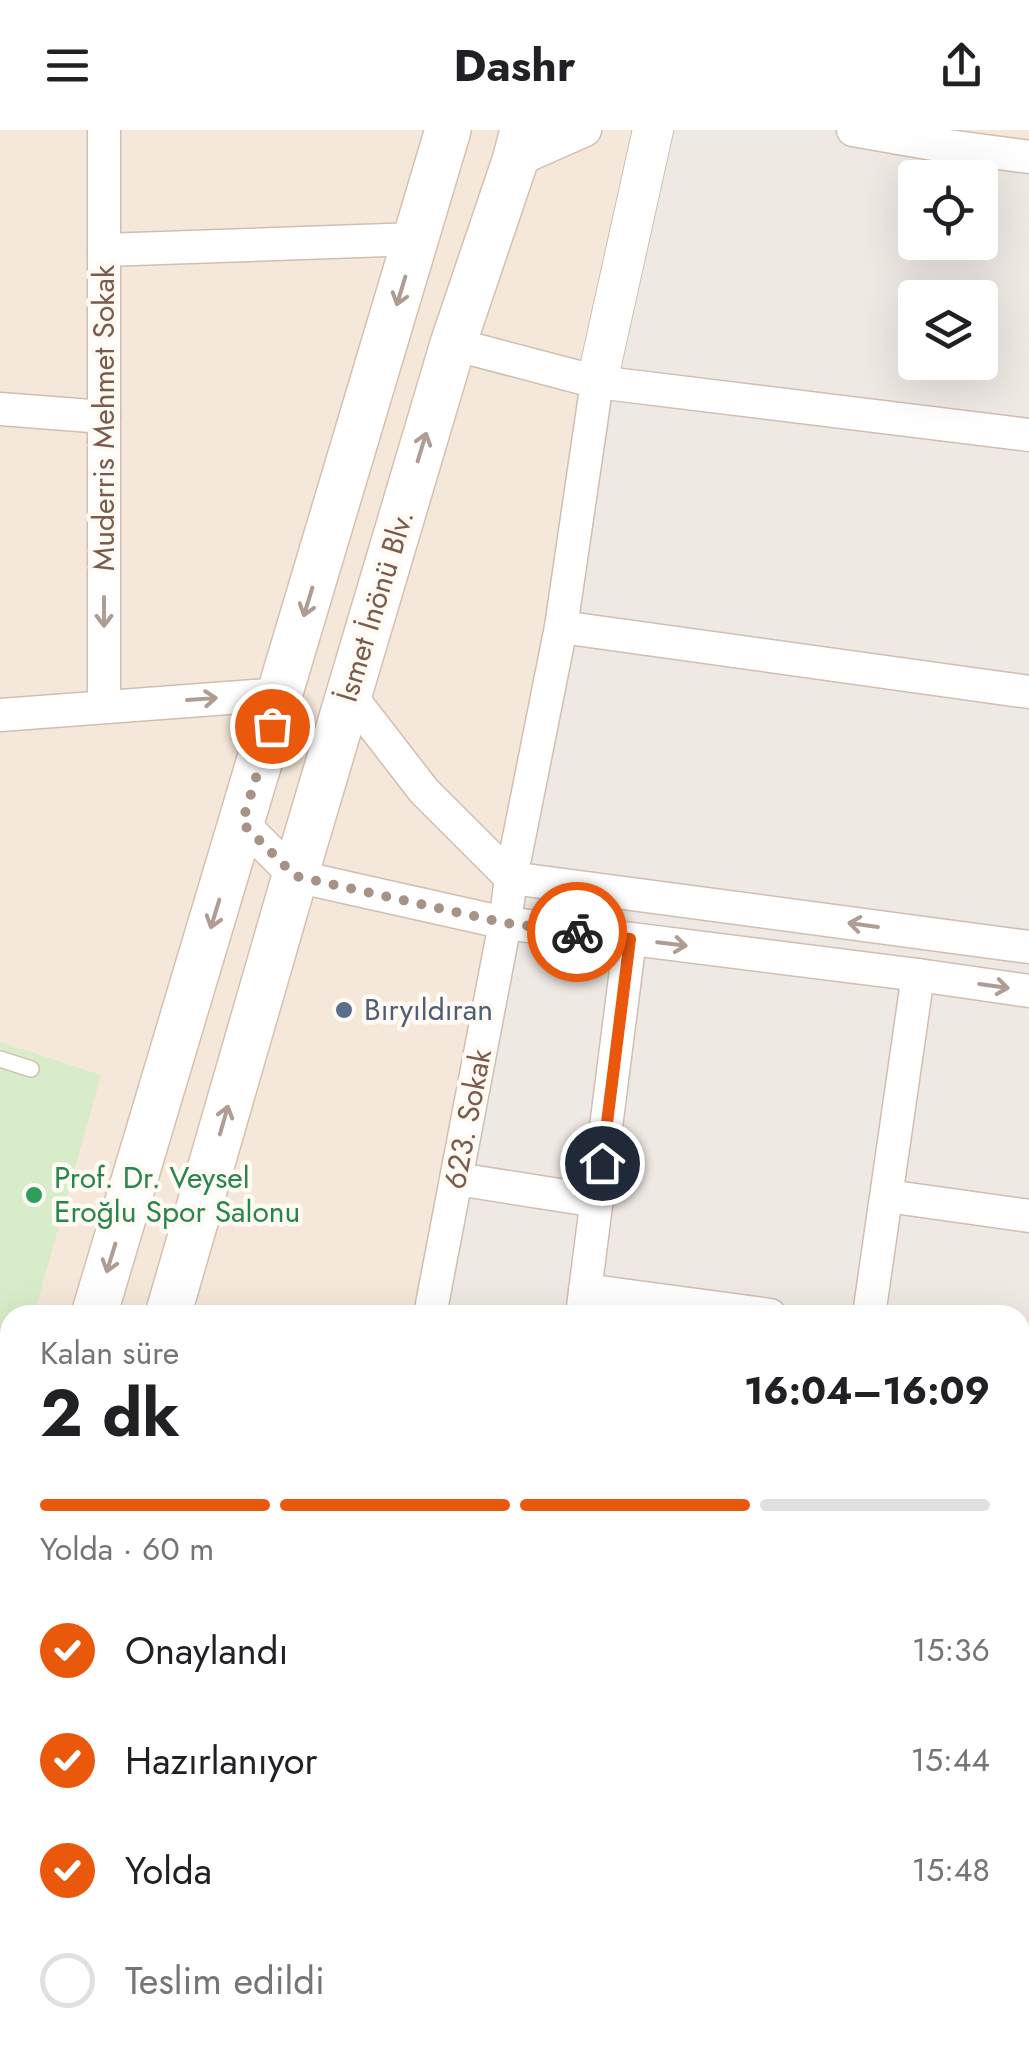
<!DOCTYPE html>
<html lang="tr">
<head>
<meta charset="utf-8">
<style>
	body { margin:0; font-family:Jost,sans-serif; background:#f2f2f2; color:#202124; height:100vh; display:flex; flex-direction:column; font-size:38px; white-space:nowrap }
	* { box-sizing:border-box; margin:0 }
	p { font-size:32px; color:#757577 }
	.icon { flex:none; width:55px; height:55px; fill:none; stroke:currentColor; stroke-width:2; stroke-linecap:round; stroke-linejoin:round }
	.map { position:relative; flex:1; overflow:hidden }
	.side { position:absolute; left:0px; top:1175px; width:1030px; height:750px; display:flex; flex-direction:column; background:#fff; border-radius:30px 30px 0 0; box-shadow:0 10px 40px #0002 }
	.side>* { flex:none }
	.fabs { position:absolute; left:898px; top:30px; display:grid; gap:20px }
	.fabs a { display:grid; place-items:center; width:100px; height:100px; border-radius:10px; background:#fff; box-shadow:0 10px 40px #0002; font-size:50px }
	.pin { position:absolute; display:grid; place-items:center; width:85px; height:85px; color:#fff; margin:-42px; border:5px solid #fff; border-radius:50%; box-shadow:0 2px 10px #0007 }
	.courier { position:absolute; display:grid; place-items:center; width:100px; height:100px; margin:-50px; border:8px solid #ea580c; border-radius:50%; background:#fff; color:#222; box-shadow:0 2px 12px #0007 }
	.head em { font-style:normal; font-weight:700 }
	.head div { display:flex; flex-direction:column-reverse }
	.head { display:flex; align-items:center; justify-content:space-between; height:170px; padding:0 40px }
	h1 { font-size:65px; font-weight:700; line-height:75px }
	.bar { display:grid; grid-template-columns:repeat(4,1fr); gap:15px 10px; align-content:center; height:120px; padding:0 40px }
	.bar i { height:12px; border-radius:8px; background:#e0e0e0 }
	.bar .on { background:#ea580c }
	.bar p { grid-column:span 4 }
	ol { padding:0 40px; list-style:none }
	li { display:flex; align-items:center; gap:30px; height:110px }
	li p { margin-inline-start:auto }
	li .icon { padding:10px; border-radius:50%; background:#ea580c; color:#fff; stroke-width:4 }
	li:last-child { color:#757577 }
	li i { width:55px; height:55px; border:5px solid #e0e0e0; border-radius:50% }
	header { display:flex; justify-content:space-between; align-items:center; height:130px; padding:0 40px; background:#fff; font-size:45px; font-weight:700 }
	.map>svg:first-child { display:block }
	.residential { fill:#f5e8da; fill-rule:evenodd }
	.industrial { fill:#efe9e4; fill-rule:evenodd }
	.green { fill:#d8ecc9 }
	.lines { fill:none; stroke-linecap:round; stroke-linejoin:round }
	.service-casing { stroke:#d1beb0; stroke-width:18 }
	.minor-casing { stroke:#d1beb0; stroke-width:35 }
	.tertiary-casing { stroke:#d1beb0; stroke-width:42 }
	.secondary-casing { stroke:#d6c0b0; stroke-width:48 }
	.service { stroke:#fff; stroke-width:15 }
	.minor { stroke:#fff; stroke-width:32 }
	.tertiary { stroke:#fff; stroke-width:40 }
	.secondary { stroke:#fff; stroke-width:45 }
	.oneway { stroke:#af9d94 }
	.done { stroke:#a89285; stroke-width:10; stroke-dasharray:0 18 }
	.route { stroke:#ea580c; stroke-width:12 }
	.service-dot { fill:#5c6f8a; stroke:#fffaf3; stroke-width:4 }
	.leisure-dot { fill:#2e9e5b; stroke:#fffaf3; stroke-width:4 }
	.labels { text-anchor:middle; stroke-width:9; stroke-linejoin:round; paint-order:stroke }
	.street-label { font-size:30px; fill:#7a5c4d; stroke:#fffaf3 }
	.service-label { font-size:30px; fill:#4e5e75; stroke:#fffaf3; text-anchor:start }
	.leisure-label { font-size:30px; fill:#27864d; stroke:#fffaf3; text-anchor:start }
</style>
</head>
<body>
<header><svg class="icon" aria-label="menu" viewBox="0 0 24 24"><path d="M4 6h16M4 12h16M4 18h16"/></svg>Dashr<svg class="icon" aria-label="share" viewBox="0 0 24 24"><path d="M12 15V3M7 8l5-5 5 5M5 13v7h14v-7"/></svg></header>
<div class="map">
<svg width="1029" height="1925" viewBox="0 0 1029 1925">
	<rect width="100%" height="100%" fill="#fdf6ec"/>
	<!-- residential -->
	<path class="residential" d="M0,0H1029V1925H0ZM915,48H980V112H915ZM915,168H980V232H915ZM10,1185H1020V1915H10Z"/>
	<!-- industrial -->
	<path class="industrial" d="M653,0H877L1029,24V1536L1020,1535V1185H430ZM915,48H980V112H915ZM915,168H980V232H915Z"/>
	<!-- green -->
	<polygon class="green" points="0,912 101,945 34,1185 10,1185 10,1270 0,1306"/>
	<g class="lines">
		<defs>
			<g id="service">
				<polyline points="0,929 31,939"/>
				<polyline points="0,1281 10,1284"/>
			</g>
			<g id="minor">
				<polyline points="853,0 933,14 1029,27"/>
				<polyline points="515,31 585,0"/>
				<polyline points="104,120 416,109"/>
				<polyline points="453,214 597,252 1029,305"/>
				<polyline points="0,279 104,287"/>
				<polyline points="561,497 1029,562"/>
				<polyline points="349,564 424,661 511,748 1029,817"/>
				<polyline points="104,576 104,0"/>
				<polyline points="0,585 281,564"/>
				<polyline points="242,693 295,746 505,793 918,845 1029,861"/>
				<polyline points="457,1049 597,1071"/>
				<polyline points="887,1066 1029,1086"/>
				<polyline points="585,1160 770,1185"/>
				<polyline points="430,1185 505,793 511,748 561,497 597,252"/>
				<polyline points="582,1185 630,809"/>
				<polyline points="869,1185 918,845"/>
				<polyline points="1020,1310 1029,1311"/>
				<polyline points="1020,1850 1029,1849"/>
				<polyline points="495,1925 517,1915"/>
				<polyline points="629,1925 669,1915"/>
			</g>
			<g id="tertiary">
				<polyline points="597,252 653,0"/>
				<polyline points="1020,1535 1029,1536"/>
				<polyline points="532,1915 536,1925"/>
			</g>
			<g id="secondary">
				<polyline points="94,1185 448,0"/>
				<polyline points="168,1185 295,746 453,214 515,31 523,0"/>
				<polyline points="0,1498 10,1465"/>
				<polyline points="0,1762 10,1728"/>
			</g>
		</defs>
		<!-- service casing -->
		<use href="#service" class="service-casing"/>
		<!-- minor casing -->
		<use href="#minor" class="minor-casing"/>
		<!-- tertiary casing -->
		<use href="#tertiary" class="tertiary-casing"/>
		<!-- secondary casing -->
		<use href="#secondary" class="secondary-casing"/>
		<!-- service -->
		<use href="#service" class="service"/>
		<!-- minor -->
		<use href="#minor" class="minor"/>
		<!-- tertiary -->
		<use href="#tertiary" class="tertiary"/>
		<!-- secondary -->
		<use href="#secondary" class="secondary"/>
	</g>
	<!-- one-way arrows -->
	<defs><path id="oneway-shaft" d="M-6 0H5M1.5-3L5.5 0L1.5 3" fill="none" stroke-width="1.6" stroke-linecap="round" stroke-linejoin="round" transform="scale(2.5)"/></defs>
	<g class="oneway">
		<use href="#oneway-shaft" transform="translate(401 161) rotate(107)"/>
		<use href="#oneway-shaft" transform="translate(422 317) rotate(-73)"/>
		<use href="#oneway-shaft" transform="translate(308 472) rotate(107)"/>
		<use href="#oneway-shaft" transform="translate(104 482) rotate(90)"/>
		<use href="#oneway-shaft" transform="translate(202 569) rotate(-4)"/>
		<use href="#oneway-shaft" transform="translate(215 784) rotate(107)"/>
		<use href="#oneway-shaft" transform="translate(863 795) rotate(-172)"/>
		<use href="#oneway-shaft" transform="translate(672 814) rotate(7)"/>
		<use href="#oneway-shaft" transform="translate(994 856) rotate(8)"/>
		<use href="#oneway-shaft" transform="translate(224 990) rotate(-74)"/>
		<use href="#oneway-shaft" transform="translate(111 1128) rotate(107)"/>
	</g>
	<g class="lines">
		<!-- done -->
		<polyline class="done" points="272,596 242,693 295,746 505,793 577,802"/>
		<!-- route -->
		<polyline class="route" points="577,802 630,809 602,1033"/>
	</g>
	<!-- markers -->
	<circle class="service-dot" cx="344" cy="880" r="10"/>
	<circle class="leisure-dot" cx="34" cy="1065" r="10"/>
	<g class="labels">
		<!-- street labels -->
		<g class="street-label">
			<text transform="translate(104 288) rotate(-90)" y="10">Muderris Mehmet Sokak</text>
			<text transform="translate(375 476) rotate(-73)" y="10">İsmet İnönü Blv.</text>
			<text transform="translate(468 989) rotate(-79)" y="10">623. Sokak</text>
		</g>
		<!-- service labels -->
		<g class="service-label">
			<text x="364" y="890">Bıryıldıran</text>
		</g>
		<!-- leisure labels -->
		<g class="leisure-label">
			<text x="54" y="1058">Prof. Dr. Veysel<tspan x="54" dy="34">Eroğlu Spor Salonu</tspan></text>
		</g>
	</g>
</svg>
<div class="fabs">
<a><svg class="icon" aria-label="locate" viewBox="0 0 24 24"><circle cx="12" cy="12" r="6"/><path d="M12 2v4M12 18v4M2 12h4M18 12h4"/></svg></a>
<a><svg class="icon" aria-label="layers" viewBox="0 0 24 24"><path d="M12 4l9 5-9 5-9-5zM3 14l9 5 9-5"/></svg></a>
</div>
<div class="pin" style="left:272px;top:596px;background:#ea580c"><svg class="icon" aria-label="bag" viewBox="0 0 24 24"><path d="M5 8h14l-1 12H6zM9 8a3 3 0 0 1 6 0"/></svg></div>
<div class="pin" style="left:602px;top:1033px;background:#1f2937"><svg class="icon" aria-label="home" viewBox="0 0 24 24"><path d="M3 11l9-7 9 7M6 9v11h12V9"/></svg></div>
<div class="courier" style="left:577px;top:802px"><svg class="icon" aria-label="bike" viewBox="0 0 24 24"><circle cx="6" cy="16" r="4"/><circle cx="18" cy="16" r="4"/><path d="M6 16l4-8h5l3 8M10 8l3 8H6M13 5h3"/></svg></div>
<section class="side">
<div class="head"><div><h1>2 dk</h1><p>Kalan süre</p></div><em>16:04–16:09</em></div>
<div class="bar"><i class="on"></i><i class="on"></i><i class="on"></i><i></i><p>Yolda · 60 m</p></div>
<ol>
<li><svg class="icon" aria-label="check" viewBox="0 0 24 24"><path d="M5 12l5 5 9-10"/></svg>Onaylandı<p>15:36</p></li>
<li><svg class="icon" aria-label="check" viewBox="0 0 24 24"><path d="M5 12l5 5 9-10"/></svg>Hazırlanıyor<p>15:44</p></li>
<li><svg class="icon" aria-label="check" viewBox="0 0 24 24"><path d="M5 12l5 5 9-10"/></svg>Yolda<p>15:48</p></li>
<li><i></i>Teslim edildi</li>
</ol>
</section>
</div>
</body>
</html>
